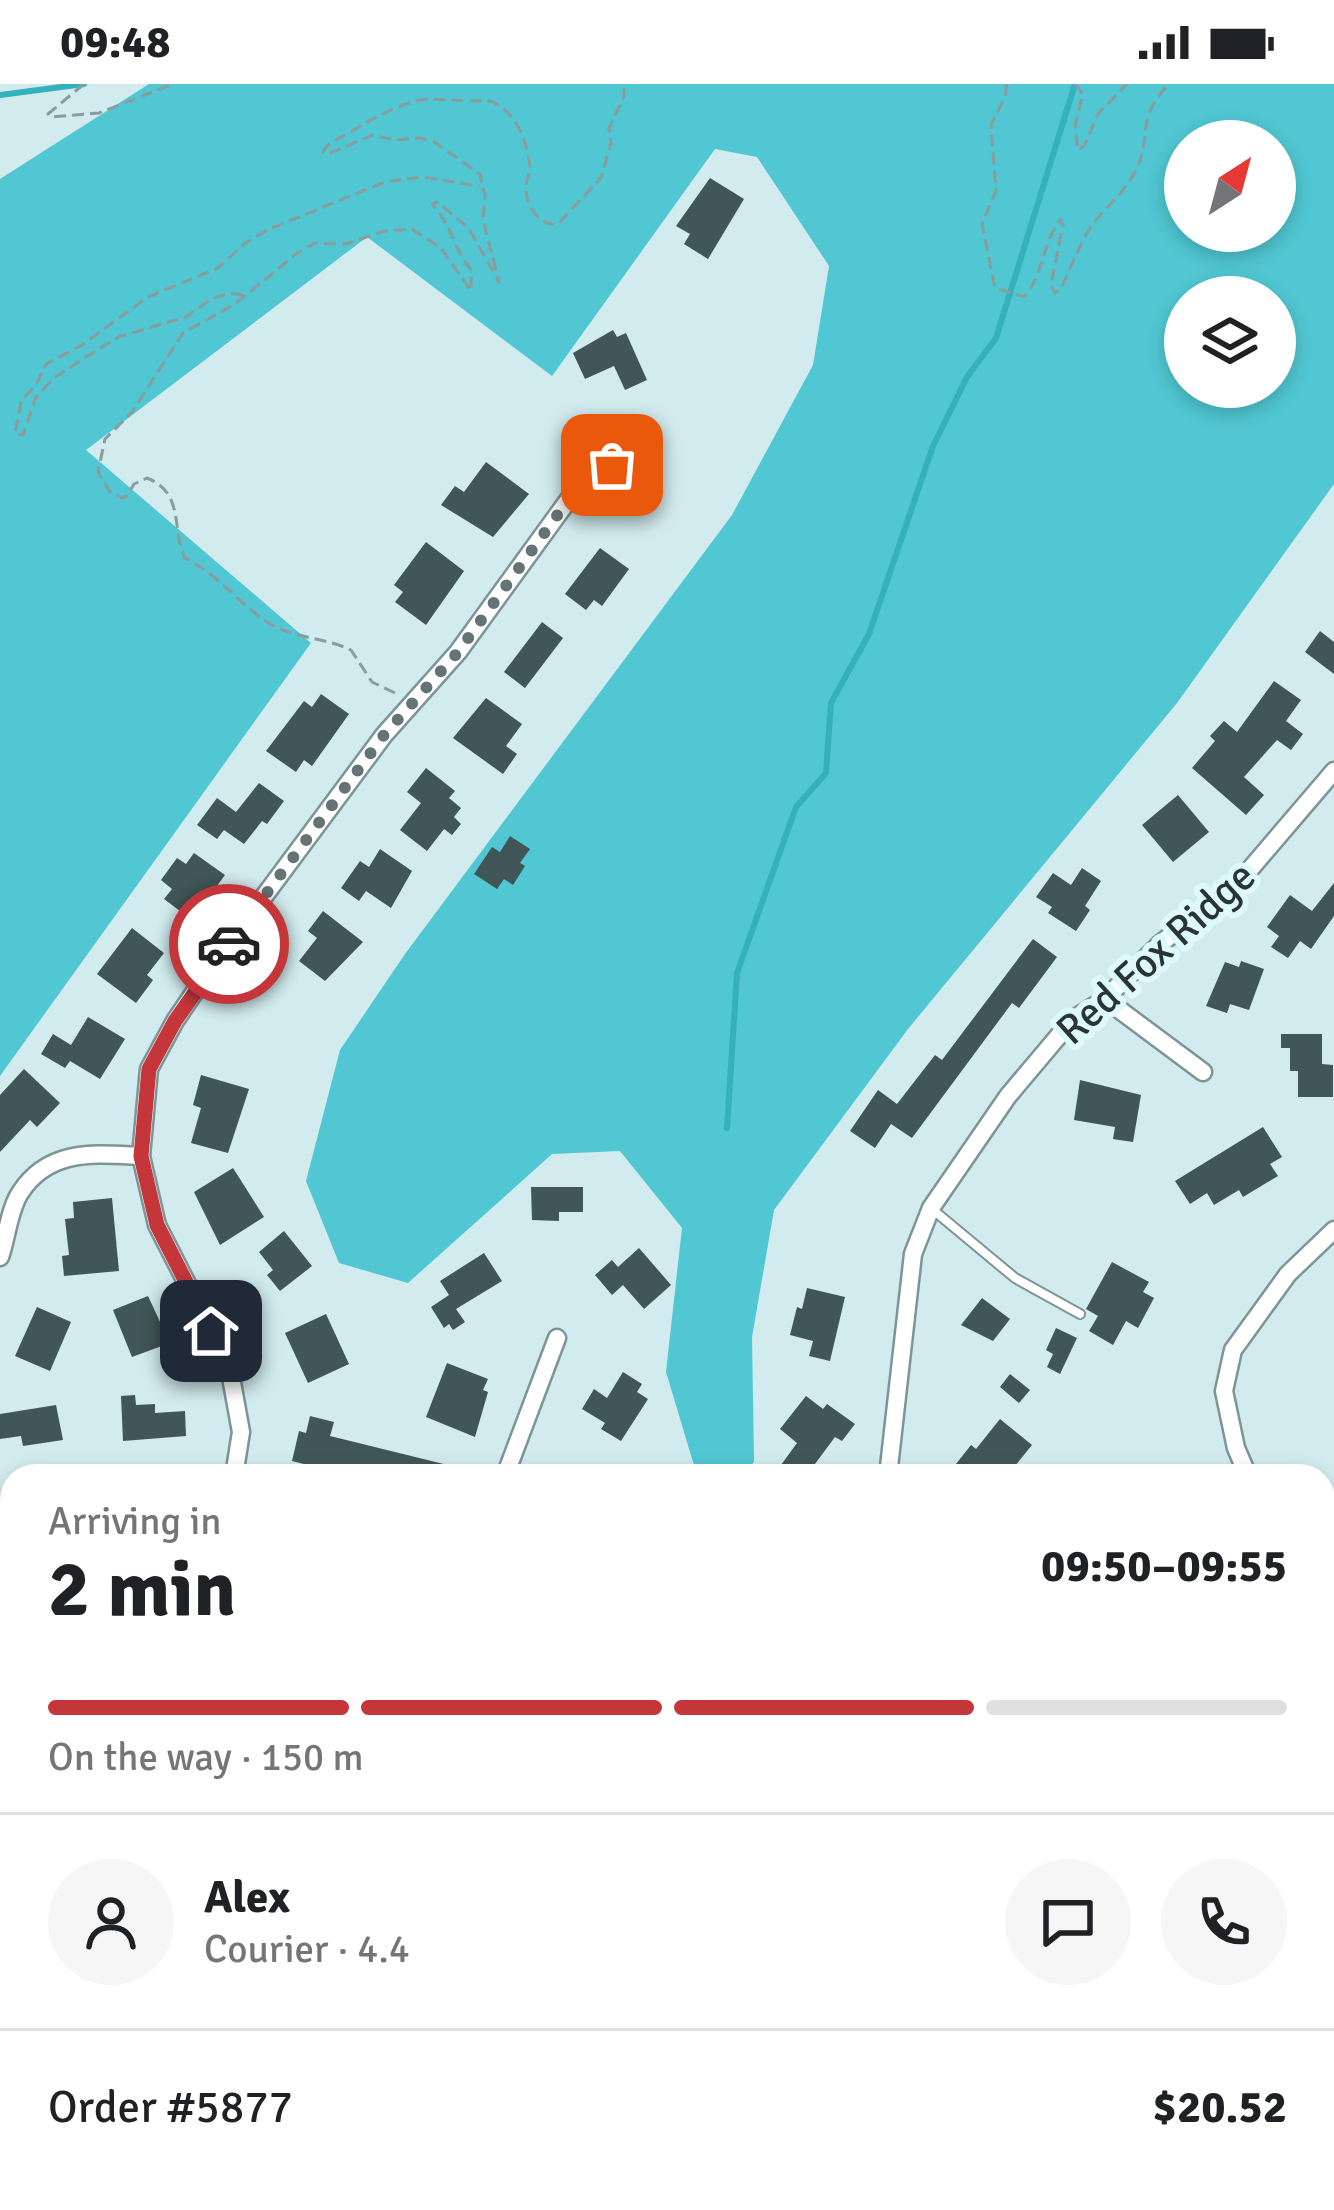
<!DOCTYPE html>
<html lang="en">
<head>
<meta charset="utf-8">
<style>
	body { margin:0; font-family:Signika,sans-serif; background:#f6f6f6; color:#202124; height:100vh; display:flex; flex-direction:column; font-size:45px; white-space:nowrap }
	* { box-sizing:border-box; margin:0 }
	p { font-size:39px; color:#757577 }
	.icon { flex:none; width:66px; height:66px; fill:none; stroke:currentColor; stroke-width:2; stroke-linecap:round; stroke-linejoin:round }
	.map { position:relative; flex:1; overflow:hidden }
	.details { position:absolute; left:0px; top:1380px; width:1335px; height:747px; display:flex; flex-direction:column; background:#fff; border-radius:36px 36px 0 0; box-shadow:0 6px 18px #0003 }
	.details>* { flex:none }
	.needle { width:78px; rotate:36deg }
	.fabs { position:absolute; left:1164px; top:36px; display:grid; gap:24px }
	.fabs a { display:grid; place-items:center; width:132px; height:132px; border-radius:50%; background:#fff; box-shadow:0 6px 18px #0003; font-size:60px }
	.pin { position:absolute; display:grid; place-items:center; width:102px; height:102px; color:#fff; margin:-51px; border-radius:24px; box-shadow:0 6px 18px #0006 }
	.courier { position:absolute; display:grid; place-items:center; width:120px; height:120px; margin:-60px; border:9px solid #c5363b; border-radius:50%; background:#fff; color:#222; box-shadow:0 3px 15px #0007 }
	.head em { font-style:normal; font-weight:700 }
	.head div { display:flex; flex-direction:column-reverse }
	.head { display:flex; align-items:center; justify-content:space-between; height:204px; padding:0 48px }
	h1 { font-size:78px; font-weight:700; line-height:90px }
	.bar { display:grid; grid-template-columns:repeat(4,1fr); gap:18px 12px; align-content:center; height:144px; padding:0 48px }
	.bar i { height:15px; border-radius:9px; background:#e0e0e0 }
	.bar .selected { background:#c5363b }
	.bar p { grid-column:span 4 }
	.line { display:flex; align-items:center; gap:30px; padding:0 48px; border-top:3px solid #e0e0e0 }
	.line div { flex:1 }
	.round { display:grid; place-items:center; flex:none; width:126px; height:126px; border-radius:63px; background:#f6f6f6 }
	.status { display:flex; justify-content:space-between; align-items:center; height:84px; padding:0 60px; background:#fff; direction:ltr }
	.status svg { height:33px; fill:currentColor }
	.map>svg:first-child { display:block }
	.forest { fill:#50c7d2; fill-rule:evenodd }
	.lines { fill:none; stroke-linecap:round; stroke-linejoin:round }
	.stream { stroke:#34b1bc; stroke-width:6 }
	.building { fill:#405658 }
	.lane-casing { stroke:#7d9597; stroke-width:12 }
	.street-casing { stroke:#7d9597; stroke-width:21 }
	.path { stroke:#899c9e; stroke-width:3; stroke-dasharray:12 6; stroke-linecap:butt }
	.lane { stroke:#fff; stroke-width:8 }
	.street { stroke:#fff; stroke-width:16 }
	.done { stroke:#647476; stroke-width:12; stroke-dasharray:0 21.6 }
	.route { stroke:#c5363b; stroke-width:15 }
	.labels { text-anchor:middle; stroke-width:12; stroke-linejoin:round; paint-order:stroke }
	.street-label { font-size:42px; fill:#2a3435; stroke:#def9fb }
</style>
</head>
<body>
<div class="status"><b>09:48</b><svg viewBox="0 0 49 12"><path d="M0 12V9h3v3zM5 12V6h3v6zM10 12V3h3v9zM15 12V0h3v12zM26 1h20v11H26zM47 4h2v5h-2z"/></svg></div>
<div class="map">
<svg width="1334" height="2126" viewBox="0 0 1334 2126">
	<rect width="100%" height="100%" fill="#d1ebee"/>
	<!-- forest -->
	<path class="forest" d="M149,0H1334V400L1177,619L908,945L774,1126L752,1253L754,1378L741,1392L696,1388L666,1288L682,1144L620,1067L552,1070L408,1199L339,1179L306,1097L340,966L405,870L732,431L813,281L829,182L757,73L715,65L552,292L367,153L86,366L311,559L0,992V95ZM1185,57H1275V147H1185ZM1185,213H1275V303H1185Z"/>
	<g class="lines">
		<!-- stream -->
		<g class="stream">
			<polyline points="0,11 84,0"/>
			<polyline points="727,1044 737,889 796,723 826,689 831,619 869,550 933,362 967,293 996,254 1075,0"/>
			<polyline points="1323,1925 1334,1925"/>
		</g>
	</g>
	<!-- building -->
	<g class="building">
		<polygon points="710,94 744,115 708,175 684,160 690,150 676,142"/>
		<polygon points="613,246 617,253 626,249 647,296 625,306 614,282 585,295 573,269"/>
		<polygon points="486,378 529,410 493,453 441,421 455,402 464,408"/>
		<polygon points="426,458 464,487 426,541 395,518 403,508 394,501"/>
		<polygon points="600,464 629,485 602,522 594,516 586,526 565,510"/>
		<polygon points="542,538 563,554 525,604 504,588"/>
		<polygon points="1320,547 1334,558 1334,590 1305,568"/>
		<polygon points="1274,597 1301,616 1286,637 1303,650 1291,666 1277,656 1244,693 1264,711 1246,731 1192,684 1215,657 1210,652 1224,637 1237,648"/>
		<polygon points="321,610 349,630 312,682 304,676 296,688 266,667 304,617 312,623"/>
		<polygon points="486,614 522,640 506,662 517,670 503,690 453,654"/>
		<polygon points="426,684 455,707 449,714 461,724 454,733 461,740 452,751 444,745 427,767 400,746 421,719 407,708"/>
		<polygon points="259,699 284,717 267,740 262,737 244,760 224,746 217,755 197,741 217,714 236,728"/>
		<polygon points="1178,711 1209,748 1173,778 1142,741"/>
		<polygon points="510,752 530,765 520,779 525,782 513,801 504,795 497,805 474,790 492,763 500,768"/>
		<polygon points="380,765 412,787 391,824 366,807 359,817 341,804 360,777 369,783"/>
		<polygon points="194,769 225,791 192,836 164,815 172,805 161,796 177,774 186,780"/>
		<polygon points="1082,784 1101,797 1085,822 1090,826 1076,847 1048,829 1052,823 1036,813 1053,789 1071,801"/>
		<polygon points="1334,799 1334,832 1311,865 1300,857 1288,874 1271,863 1279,852 1267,843 1290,811 1312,827"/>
		<polygon points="323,827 363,858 325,897 299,877 317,854 308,847"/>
		<polygon points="132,844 164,869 147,891 153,896 136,919 97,890"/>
		<polygon points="1033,855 1057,873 1019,924 1012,919 912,1054 891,1040 875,1064 850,1047 878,1006 897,1020 935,971 942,976"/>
		<polygon points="1241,877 1264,885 1249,926 1230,920 1227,929 1206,922 1225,878 1239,883"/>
		<polygon points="88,933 125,955 100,995 70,977 65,984 41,970 53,950 71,961"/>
		<polygon points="1281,950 1322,950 1322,980 1333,981 1333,1013 1298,1013 1298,987 1290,987 1290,964 1281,964"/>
		<polygon points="24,985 60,1019 37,1043 30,1036 0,1068 0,1011"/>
		<polygon points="201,991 249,1005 228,1069 191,1059 201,1024 193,1021"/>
		<polygon points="1080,996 1141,1011 1133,1058 1113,1055 1115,1043 1074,1036"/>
		<polygon points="1263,1043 1282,1073 1270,1080 1278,1092 1243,1113 1239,1106 1214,1121 1207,1109 1190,1120 1175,1097"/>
		<polygon points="233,1084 264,1133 220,1161 194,1108"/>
		<polygon points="531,1103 583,1103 583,1128 559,1128 559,1137 532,1136"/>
		<polygon points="112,1114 119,1187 64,1192 62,1172 69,1171 65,1135 74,1134 73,1118"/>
		<polygon points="284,1147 312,1182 280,1207 267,1191 273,1186 259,1168"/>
		<polygon points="639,1164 671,1201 644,1225 623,1201 612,1211 595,1191 612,1176 618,1183"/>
		<polygon points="484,1169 502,1197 456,1225 465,1238 453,1246 449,1240 444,1244 431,1223 449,1211 440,1197"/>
		<polygon points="1112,1178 1149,1198 1143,1208 1154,1214 1138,1244 1126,1237 1113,1261 1089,1247 1098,1232 1086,1225"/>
		<polygon points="807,1204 845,1213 830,1277 809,1272 813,1257 790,1251 797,1223 802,1225"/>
		<polygon points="148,1212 170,1259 132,1273 113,1226"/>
		<polygon points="982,1214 1010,1235 993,1257 961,1241"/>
		<polygon points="37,1223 71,1238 50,1287 15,1272"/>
		<polygon points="326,1230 349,1280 308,1299 285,1249"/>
		<polygon points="1056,1244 1077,1254 1060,1290 1047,1283 1053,1270 1046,1266"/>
		<polygon points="447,1279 488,1295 483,1306 488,1308 475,1353 426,1333"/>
		<polygon points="623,1288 642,1300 637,1308 648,1315 621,1357 601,1345 605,1339 582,1325 594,1305 607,1314"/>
		<polygon points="1010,1290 1030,1306 1019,1319 1000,1303"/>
		<polygon points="135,1311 136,1321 155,1320 155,1329 185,1327 186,1352 123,1357 121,1312"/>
		<polygon points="806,1312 823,1325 827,1320 855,1340 842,1357 835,1353 806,1392 773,1392 797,1359 780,1345"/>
		<polygon points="56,1321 63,1356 23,1362 21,1352 0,1355 0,1330"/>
		<polygon points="310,1332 334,1338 330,1352 468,1386 467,1392 352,1392 292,1377 299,1347 306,1349"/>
		<polygon points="1000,1335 1032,1361 1007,1392 961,1392 952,1385 971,1361 976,1365"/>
	</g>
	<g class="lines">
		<defs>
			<polyline id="lane" points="932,1125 1015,1194 1080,1230"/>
			<g id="street">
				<polyline points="1105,915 1203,988"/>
				<path d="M0,1173C7,1153 9,1126 20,1109C49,1064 95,1070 141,1072"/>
				<polyline points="234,1392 241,1348 229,1282 157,1141 141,1072 149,985 175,937 213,881 384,651 458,568 572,411 612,381"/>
				<polyline points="505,1392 557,1254"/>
				<polyline points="888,1392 913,1170 931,1124 1008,1012 1072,936 1105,915 1160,860 1240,797 1334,687"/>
				<polyline points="1248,1392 1236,1364 1224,1307 1233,1266 1288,1190 1334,1146"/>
				<polyline points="0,1446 12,1439"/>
				<polyline points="1323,1571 1334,1572"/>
				<polyline points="1323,2053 1334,2046"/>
				<polyline points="0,2083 12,2083"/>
				<polyline points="123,2115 129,2126"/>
				<polyline points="1251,2126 1258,2115"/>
			</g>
		</defs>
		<!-- lane casing -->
		<use href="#lane" class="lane-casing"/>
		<!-- street casing -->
		<use href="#street" class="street-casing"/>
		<!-- path -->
		<g class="path">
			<polyline points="84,0 48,30 52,33 99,29 173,0"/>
			<path d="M1007,0L1005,13L991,41L996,107L982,140L995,204L1024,213C1043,192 1043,158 1060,136L1063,141L1051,201L1055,209L1061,205C1071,184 1081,155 1095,137C1110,120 1125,107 1136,86C1153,51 1134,37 1169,0"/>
			<polyline points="1075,0 1083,10 1075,41 1078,66 1084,62 1098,30 1127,0"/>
			<polyline points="243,211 230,209 211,215 186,233 118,253 83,275 54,294 36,313 23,351 15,350 21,317 36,301 46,280 82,261 148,213 218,184 244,160 267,146 385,98 422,93 479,102"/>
			<path d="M395,609L372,598L351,566C322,552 287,555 260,533C234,513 215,489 185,474C171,445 185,409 147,394L134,400L127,412L122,414L110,408L98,388L105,355L132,328L183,249L235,220L296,170L315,159L346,160L384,147L412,145L441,164L471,207V186C453,164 452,141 432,120L437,118L468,143L499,198L483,136L485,112L480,90L433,57L420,54L393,56L373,51L328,70L323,68C328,57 339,55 351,48C370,35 411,13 435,15C447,15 458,17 471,17C486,16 493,15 505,26C520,39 529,65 530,85C530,91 526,96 526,102C525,122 538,140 557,141L601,94L611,59L609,45L624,12V0"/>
		</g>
		<!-- lane -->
		<use href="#lane" class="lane"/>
		<!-- street -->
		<use href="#street" class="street"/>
	</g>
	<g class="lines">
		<!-- done -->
		<polyline class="done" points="229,860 384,651 458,568 572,411 612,381"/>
		<!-- route -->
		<polyline class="route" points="211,1247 157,1141 141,1072 149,985 175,937 229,860"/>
	</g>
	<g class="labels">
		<!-- street labels -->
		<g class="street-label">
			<text transform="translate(1155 868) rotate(-42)" y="15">Red Fox Ridge</text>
		</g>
	</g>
</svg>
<div class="fabs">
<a><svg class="needle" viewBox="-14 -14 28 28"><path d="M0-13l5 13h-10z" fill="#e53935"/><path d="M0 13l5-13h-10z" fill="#757577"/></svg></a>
<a><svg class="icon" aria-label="layers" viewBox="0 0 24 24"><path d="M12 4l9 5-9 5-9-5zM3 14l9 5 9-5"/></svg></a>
</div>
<div class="pin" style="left:612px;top:381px;background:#ea580c"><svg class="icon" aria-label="bag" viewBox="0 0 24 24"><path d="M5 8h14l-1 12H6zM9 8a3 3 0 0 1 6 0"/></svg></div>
<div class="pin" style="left:211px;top:1247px;background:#1f2937"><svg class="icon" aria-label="home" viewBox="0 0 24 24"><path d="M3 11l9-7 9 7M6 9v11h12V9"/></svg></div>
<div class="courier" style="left:229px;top:860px"><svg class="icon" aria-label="car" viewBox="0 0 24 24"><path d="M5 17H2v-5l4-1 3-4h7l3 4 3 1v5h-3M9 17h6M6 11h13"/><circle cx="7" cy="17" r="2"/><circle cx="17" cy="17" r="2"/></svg></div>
<section class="details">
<div class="head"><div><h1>2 min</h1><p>Arriving in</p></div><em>09:50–09:55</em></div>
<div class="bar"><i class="selected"></i><i class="selected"></i><i class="selected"></i><i></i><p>On the way · 150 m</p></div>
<div class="line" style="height:216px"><a class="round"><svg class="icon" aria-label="person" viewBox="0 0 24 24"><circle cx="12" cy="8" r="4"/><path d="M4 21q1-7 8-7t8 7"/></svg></a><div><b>Alex</b><p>Courier · 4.4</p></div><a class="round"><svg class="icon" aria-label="chat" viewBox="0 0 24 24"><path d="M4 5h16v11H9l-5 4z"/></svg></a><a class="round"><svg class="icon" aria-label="phone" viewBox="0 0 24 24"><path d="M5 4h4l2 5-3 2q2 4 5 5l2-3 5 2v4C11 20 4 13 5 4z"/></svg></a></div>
<div class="line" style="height:156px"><div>Order #5877</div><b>$20.52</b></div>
</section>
</div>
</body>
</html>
